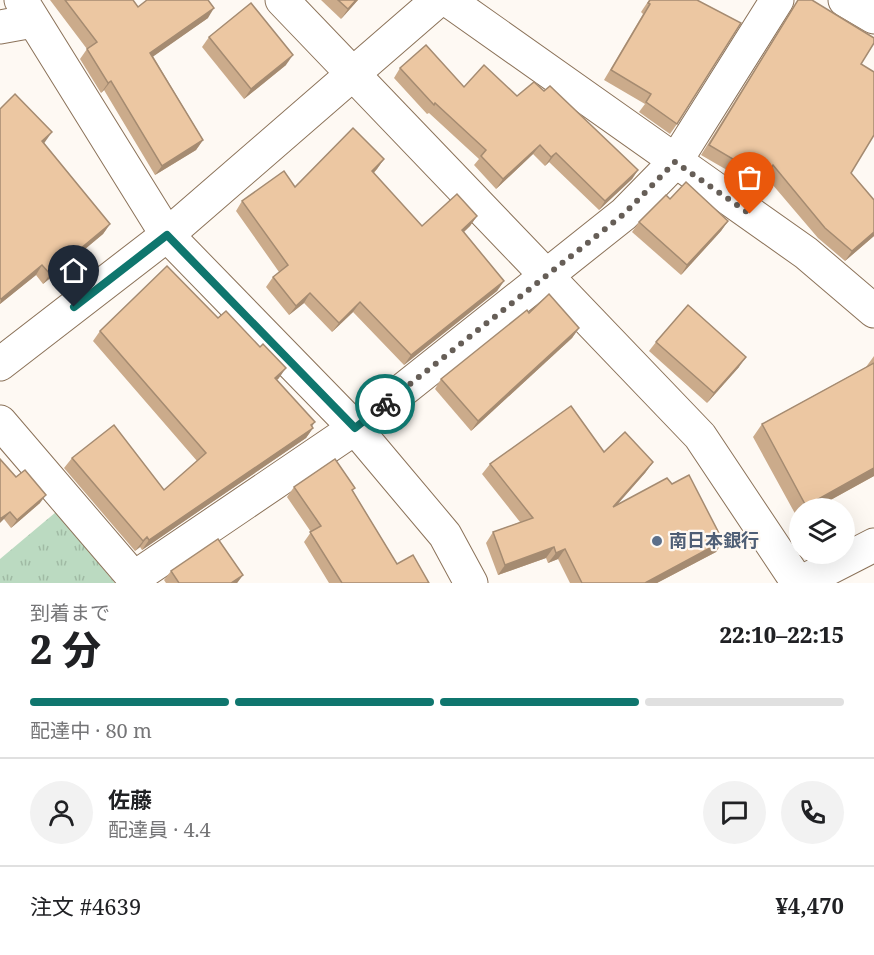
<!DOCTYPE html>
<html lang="ja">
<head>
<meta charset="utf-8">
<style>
	body { margin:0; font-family:"Noto Serif","Noto Sans JP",serif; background:#f2f2f2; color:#202124; height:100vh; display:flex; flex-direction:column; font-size:22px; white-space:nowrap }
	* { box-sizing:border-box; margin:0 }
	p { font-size:20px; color:#757577 }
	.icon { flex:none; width:33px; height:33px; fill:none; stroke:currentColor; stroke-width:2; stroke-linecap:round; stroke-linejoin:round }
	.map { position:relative; height:583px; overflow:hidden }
	.sheet { display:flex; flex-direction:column; background:#fff; flex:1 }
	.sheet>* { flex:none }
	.fabs { position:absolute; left:789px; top:498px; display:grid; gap:12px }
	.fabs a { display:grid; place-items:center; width:66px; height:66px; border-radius:50%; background:#fff; box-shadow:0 6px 24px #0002; font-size:30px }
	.pin { position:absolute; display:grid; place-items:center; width:51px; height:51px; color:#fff; margin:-62px -26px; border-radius:50% 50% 50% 0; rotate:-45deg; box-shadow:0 0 6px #0007 }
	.pin .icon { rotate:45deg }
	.courier { position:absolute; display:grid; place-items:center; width:60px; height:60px; margin:-30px; border:4px solid #0f766e; border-radius:50%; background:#fff; color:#222; box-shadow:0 2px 8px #0007 }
	.summary em { font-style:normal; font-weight:800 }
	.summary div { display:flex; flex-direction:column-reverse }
	.summary { display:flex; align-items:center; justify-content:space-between; height:102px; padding:0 30px }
	h1 { font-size:39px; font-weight:800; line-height:45px }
	.bar { display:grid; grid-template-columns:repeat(4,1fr); gap:9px 6px; align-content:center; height:72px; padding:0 30px }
	.bar i { height:8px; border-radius:4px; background:#e0e0e0 }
	.bar .selected { background:#0f766e }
	.bar p { grid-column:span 4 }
	.line { display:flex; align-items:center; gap:15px; padding:0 30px; border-top:2px solid #e0e0e0 }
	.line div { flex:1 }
	.round { display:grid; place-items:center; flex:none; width:63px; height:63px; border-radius:32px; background:#f2f2f2 }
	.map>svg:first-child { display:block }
	.park { fill:url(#park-tufts) }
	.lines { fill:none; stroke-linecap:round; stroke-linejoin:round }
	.minor-casing { stroke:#8b7259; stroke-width:35 }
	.minor { stroke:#fff; stroke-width:33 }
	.wall { fill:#cbab8b }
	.shaded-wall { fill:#a58b71 }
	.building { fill:#ecc7a2; stroke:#a58b71; stroke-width:1.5 }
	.done { stroke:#665e57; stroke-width:6; stroke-dasharray:0 10.8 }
	.route { stroke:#0f766e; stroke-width:8 }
	.service-dot { fill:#5c6f8a; stroke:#fef9f3; stroke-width:2 }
	.labels { text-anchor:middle; stroke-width:4.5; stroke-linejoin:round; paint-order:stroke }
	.service-label { font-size:18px; font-weight:bold; fill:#4e5e75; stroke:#fef9f3; text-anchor:start }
</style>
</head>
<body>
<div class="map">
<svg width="874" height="583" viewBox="0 0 874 583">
	<defs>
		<pattern id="park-tufts" width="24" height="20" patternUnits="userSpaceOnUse" patternTransform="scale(1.5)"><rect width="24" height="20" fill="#bbdac1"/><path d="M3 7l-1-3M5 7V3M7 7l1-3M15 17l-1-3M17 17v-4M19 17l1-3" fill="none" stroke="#a0baa4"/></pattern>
	</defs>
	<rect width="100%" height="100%" fill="#fef9f3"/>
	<!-- park -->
	<polygon class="park" points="56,512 115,583 0,583 0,559"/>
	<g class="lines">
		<defs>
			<g id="minor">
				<polyline points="21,0 167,235 355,428 445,535 471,583"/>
				<polyline points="282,0 700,436 798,583"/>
				<polyline points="448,0 806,253 874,311"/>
				<polyline points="845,0 874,17"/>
				<polyline points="0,27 33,21"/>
				<polyline points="0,364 167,235 438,0"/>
				<polyline points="0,422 138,583"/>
				<polyline points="134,578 355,428 624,214 675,162 777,0"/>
				<polyline points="800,583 874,545"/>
			</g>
		</defs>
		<!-- minor casing -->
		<use href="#minor" class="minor-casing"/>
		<!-- minor -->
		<use href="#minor" class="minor"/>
	</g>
	<!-- wall -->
	<g class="wall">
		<polygon points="50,0 133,0 138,7 208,18 153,56 203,140 196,150 155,175 104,90 101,93 80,59 87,49"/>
		<polygon points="321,0 358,0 341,19"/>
		<polygon points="649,0 697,0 677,124 670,134 639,112 645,104 604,80 643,14 641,12"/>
		<polygon points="798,0 861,64 851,173 874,200 874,236 845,261 818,238 766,177 758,188 701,155"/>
		<polygon points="209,37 286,65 244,99 202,47"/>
		<polygon points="400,68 464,87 517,96 544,91 638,170 632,179 599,210 549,162 545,166 533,154 496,189 474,165 479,159 429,113 427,114 394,78"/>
		<polygon points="0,109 45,142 44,143 110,224 103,234 43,284 36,275 0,304"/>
		<polygon points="384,159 374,173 422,226 477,216 470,226 464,232 504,281 497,291 404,365 353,312 332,332 304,303 289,315 266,287 273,277 279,272 236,211 242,201 295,187"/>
		<polygon points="670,199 728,221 721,231 681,275 632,232 639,222"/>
		<polygon points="529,313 579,328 572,338 471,431 435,389 441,379"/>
		<polygon points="218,318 279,378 277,380 313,428 306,438 142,550 140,547 135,551 64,468 72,458 164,490 197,461 93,341 100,331"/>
		<polygon points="656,342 739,367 707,403 649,351"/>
		<polygon points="874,356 874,476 816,508 800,508 800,517 798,519 753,437 762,424 866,367"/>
		<polygon points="604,452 653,462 645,473 617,505 723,541 716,552 657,583 570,583 558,559 548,563 546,558 498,575 486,543 493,532 520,522 482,474 490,464"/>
		<polygon points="0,459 40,503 11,528 4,519"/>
		<polygon points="294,487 352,491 397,564 429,583 329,583 304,542 311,532 287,497"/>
		<polygon points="171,571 243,575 237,583 166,583 164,580"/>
	</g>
	<!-- shaded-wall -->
	<g class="shaded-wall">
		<polygon points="356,0 358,0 341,19 348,9"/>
		<polygon points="214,8 208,18 144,63 150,53"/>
		<polygon points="293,55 286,65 244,99 251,89"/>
		<polygon points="111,81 104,90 101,93 108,83"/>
		<polygon points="52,132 45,142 35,151 42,141"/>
		<polygon points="203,140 196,150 155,175 162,166"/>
		<polygon points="540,145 533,154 496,189 503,179"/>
		<polygon points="556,153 549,162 545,166 551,157"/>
		<polygon points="384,159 377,169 365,181 372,171"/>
		<polygon points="638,170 632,179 599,210 605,201"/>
		<polygon points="477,216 470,226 455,240 462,230"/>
		<polygon points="728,221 721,231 681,275 687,265"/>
		<polygon points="110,224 103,234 43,284 50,274"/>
		<polygon points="874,232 874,236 845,261 852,251"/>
		<polygon points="42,265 36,275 0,304 1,299"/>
		<polygon points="504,281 497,291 404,365 411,355"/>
		<polygon points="310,293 304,303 289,315 296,306"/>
		<polygon points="360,302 353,312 332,332 339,323"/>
		<polygon points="579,328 572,338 471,431 478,421"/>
		<polygon points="746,357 739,367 707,403 714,393"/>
		<polygon points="286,368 279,378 268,388 275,378"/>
		<polygon points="315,422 308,432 313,428 306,438 142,550 149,540"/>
		<polygon points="653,462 645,473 606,517 613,507"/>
		<polygon points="874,468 874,476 816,508 805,508 806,506"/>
		<polygon points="46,495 40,503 11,528 17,520"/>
		<polygon points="10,512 4,519 0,523 0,519"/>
		<polygon points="147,537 140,547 135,551 143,541"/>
		<polygon points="723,541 716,552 657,583 645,583"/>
		<polygon points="554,547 546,558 498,575 505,565"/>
		<polygon points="565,549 558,559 548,563 556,553"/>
		<polygon points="243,575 237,583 231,583"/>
	</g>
	<!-- building -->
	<g class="building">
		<polygon points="65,0 133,0 138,7 147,0 208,0 214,8 150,53 203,140 162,166 111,81 108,83 87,49 97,42"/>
		<polygon points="338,0 356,0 348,9"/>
		<polygon points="650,0 697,0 741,23 677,124 646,102 651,94 611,70 650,4 648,3"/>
		<polygon points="798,0 812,0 874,38 874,43 861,64 874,72 874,135 851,173 874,200 874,232 852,251 825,228 773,165 765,178 709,145"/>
		<polygon points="251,3 293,55 251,89 209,37"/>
		<polygon points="426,45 464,87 484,65 517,96 534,82 544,91 550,86 638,170 605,201 556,153 551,157 540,145 503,179 481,156 486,150 435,103 434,105 400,68"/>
		<polygon points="15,94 52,132 42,141 110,224 50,274 42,265 1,299 0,298 0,109"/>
		<polygon points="353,128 384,159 372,171 422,226 457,194 477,216 462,230 504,281 411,355 360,302 339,323 310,293 296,306 273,277 288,265 242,201 284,171 295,187"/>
		<polygon points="686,182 728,221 687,265 639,222 666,195 670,199"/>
		<polygon points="167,266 218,318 226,311 260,347 263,344 286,368 275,378 315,422 311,425 313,428 149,540 147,537 143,541 72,458 114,425 164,490 206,453 100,331"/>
		<polygon points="549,294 579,328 478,421 441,379 527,310 529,313"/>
		<polygon points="688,305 746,357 714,393 656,342"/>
		<polygon points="874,363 874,468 806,506 762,424"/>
		<polygon points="571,406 604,452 625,432 653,462 613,507 667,478 672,484 689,475 723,541 645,583 582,583 565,549 556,553 554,547 505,565 493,532 533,518 490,464"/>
		<polygon points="0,459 16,477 25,470 46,495 17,520 10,512 0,519"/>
		<polygon points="335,459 355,488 352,490 397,564 413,555 429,583 342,583 310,532 321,526 294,487"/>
		<polygon points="218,539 243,575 231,583 179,583 171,571"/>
	</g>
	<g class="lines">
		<!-- done -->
		<polyline class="done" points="385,404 624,214 675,162 750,214"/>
		<!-- route -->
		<polyline class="route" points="74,307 167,235 355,428 385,404"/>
	</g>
	<!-- markers -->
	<circle class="service-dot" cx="657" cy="541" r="6"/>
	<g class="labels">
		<!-- service labels -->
		<g class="service-label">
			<text x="669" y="547">南日本銀行</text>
		</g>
	</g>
</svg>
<div class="fabs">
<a><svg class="icon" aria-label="layers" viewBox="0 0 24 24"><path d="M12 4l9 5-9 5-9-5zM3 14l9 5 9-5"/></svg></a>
</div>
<div class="pin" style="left:750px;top:214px;background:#ea580c"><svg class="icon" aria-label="bag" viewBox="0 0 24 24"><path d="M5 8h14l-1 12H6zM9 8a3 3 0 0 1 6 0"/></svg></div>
<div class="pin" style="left:74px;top:307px;background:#1f2937"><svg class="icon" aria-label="home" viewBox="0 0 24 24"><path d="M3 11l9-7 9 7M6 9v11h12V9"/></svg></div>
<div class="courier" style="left:385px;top:404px"><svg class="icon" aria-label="bike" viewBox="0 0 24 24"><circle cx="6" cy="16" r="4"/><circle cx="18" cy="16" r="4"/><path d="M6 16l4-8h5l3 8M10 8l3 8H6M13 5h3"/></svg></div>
</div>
<section class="sheet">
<div class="summary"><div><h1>2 分</h1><p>到着まで</p></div><em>22:10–22:15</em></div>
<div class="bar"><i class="selected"></i><i class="selected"></i><i class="selected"></i><i></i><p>配達中 · 80 m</p></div>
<div class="line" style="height:108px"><a class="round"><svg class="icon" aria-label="person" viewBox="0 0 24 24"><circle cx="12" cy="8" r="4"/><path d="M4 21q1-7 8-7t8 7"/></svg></a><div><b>佐藤</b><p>配達員 · 4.4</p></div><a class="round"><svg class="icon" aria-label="chat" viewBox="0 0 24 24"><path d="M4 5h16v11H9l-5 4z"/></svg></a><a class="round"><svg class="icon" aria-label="phone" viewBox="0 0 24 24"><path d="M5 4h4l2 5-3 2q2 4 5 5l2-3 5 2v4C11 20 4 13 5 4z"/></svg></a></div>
<div class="line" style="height:78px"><div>注文 #4639</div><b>¥4,470</b></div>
</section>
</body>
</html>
